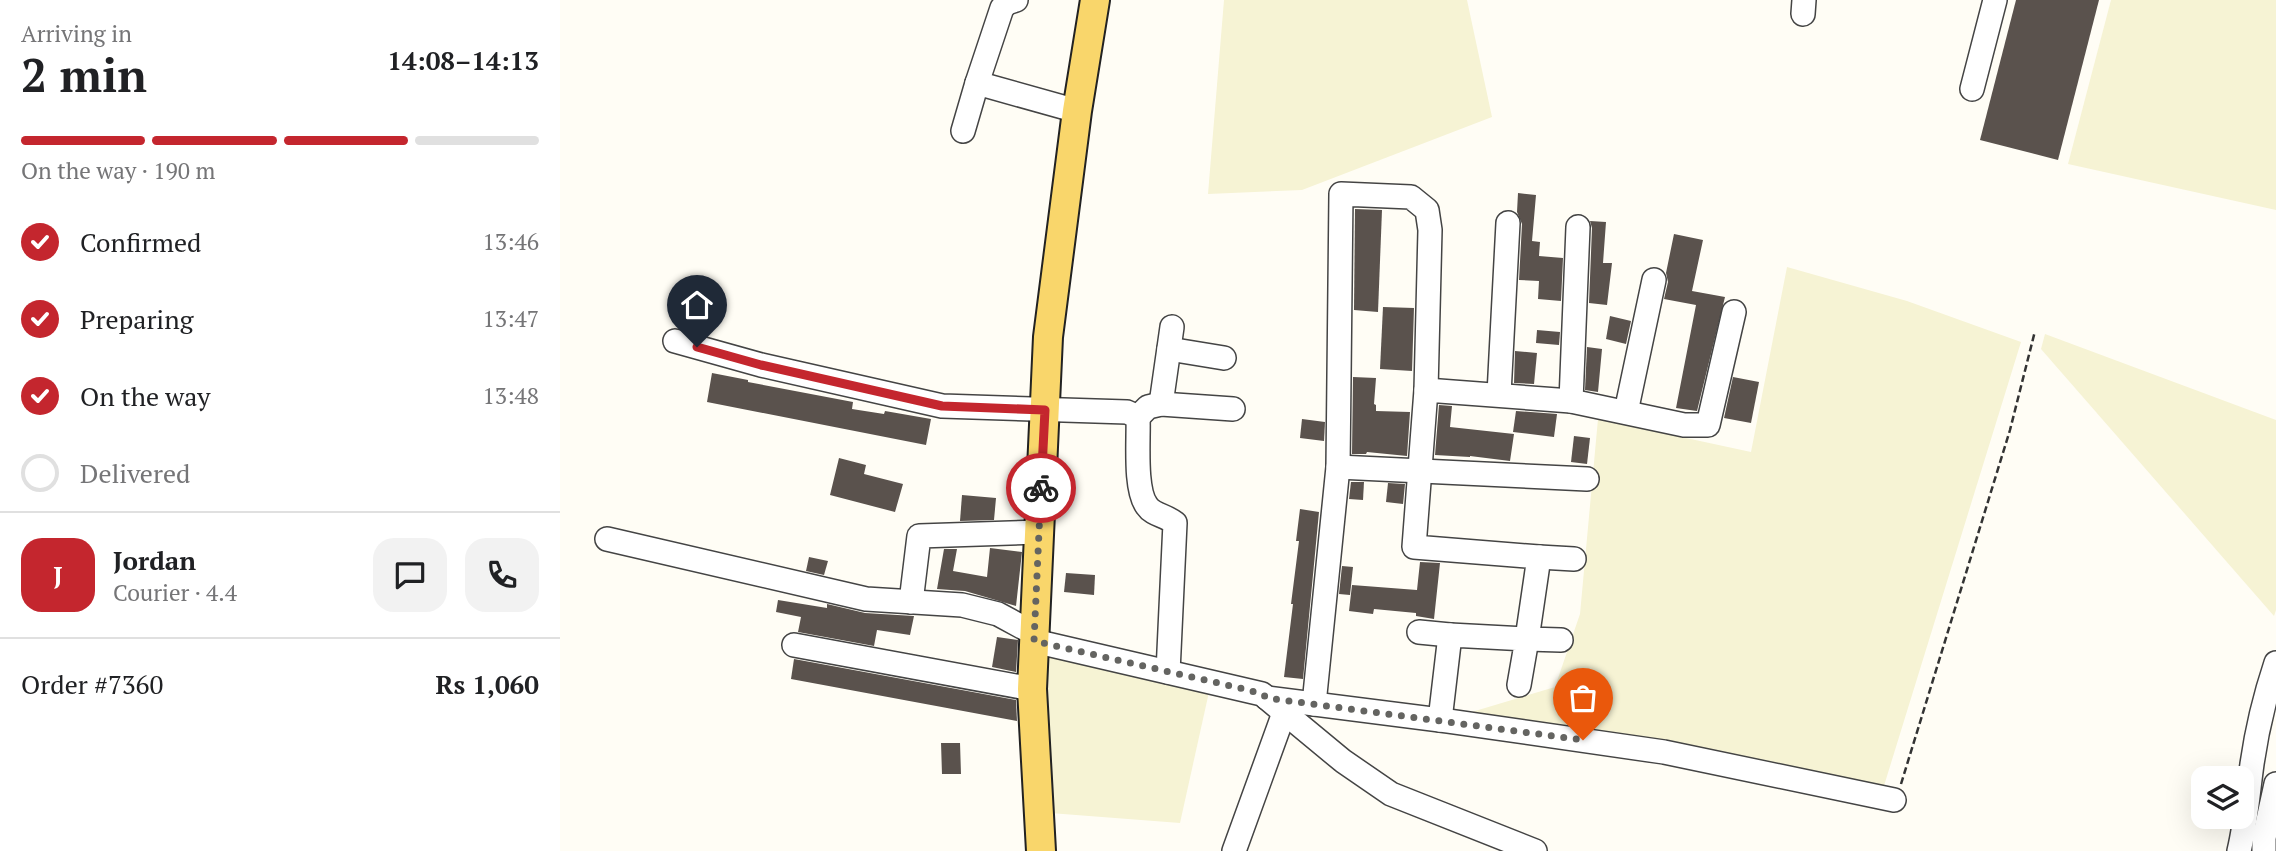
<!DOCTYPE html>
<html lang="en">
<head>
<meta charset="utf-8">
<style>
	body { margin:0; font-family:"PT Serif",serif; background:#f2f2f2; color:#202124; height:100vh; display:flex; flex-direction:column; font-size:26px; white-space:nowrap }
	* { box-sizing:border-box; margin:0 }
	p { font-size:23px; color:#757577 }
	.icon { flex:none; width:38px; height:38px; fill:none; stroke:currentColor; stroke-width:2; stroke-linecap:round; stroke-linejoin:round }
	.map { position:relative; flex:1; overflow:hidden }
	.details { display:flex; flex-direction:column; background:#fff; width:560px }
	.details>* { flex:none }
	.tools { position:absolute; left:1631px; top:766px; display:grid; gap:14px }
	.tools a { display:grid; place-items:center; width:63px; height:63px; border-radius:14px; background:#fff; box-shadow:0 7px 28px #0002; font-size:35px }
	.pin { position:absolute; display:grid; place-items:center; width:60px; height:60px; color:#fff; margin:-72px -30px; border-radius:50% 50% 50% 0; rotate:-45deg; box-shadow:0 0 7px #0007 }
	.pin .icon { rotate:45deg }
	.courier { position:absolute; display:grid; place-items:center; width:70px; height:70px; margin:-35px; border:5px solid #c4262e; border-radius:50%; background:#fff; color:#222; box-shadow:0 2px 9px #0007 }
	.headline em { font-style:normal; font-weight:700 }
	.headline div { display:flex; flex-direction:column-reverse }
	.headline { display:flex; align-items:center; justify-content:space-between; height:119px; padding:0 21px }
	h1 { font-size:46px; font-weight:700; line-height:52px }
	.bar { display:grid; grid-template-columns:repeat(4,1fr); gap:10px 7px; align-content:center; height:84px; padding:0 21px }
	.bar i { height:9px; border-radius:5px; background:#e0e0e0 }
	.bar .selected { background:#c4262e }
	.bar p { grid-column:span 4 }
	.line { display:flex; align-items:center; gap:18px; padding:0 21px; border-top:2px solid #e0e0e0 }
	.line div { flex:1 }
	.round { display:grid; place-items:center; flex:none; width:74px; height:74px; border-radius:21px; background:#f2f2f2 }
	ol { padding:0 21px; list-style:none }
	li { display:flex; align-items:center; gap:21px; height:77px }
	li p { margin-inline-start:auto }
	li .icon { padding:7px; border-radius:50%; background:#c4262e; color:#fff; stroke-width:4 }
	li:last-child { color:#757577 }
	li i { width:38px; height:38px; border:4px solid #e0e0e0; border-radius:50% }
	main { display:flex; flex:1; min-height:0 }
	.map>svg:first-child { display:block }
	.farmland { fill:#f6f3d4 }
	.building { fill:#5a524d }
	.lines { fill:none; stroke-linecap:round; stroke-linejoin:round }
	.minor-casing { stroke:#444; stroke-width:26 }
	.major-casing { stroke:#222; stroke-width:32 }
	.path { stroke:#333; stroke-width:2.5; stroke-dasharray:7 3.5; stroke-linecap:butt }
	.minor { stroke:#fff; stroke-width:23 }
	.major { stroke:#f9d66b; stroke-width:28 }
	.done { stroke:#646461; stroke-width:7; stroke-dasharray:0 12.6 }
	.route { stroke:#c4262e; stroke-width:9 }
</style>
</head>
<body>
<main>
<section class="details">
<div class="headline"><div><h1>2 min</h1><p>Arriving in</p></div><em>14:08–14:13</em></div>
<div class="bar"><i class="selected"></i><i class="selected"></i><i class="selected"></i><i></i><p>On the way · 190 m</p></div>
<ol>
<li><svg class="icon" aria-label="check" viewBox="0 0 24 24"><path d="M5 12l5 5 9-10"/></svg>Confirmed<p>13:46</p></li>
<li><svg class="icon" aria-label="check" viewBox="0 0 24 24"><path d="M5 12l5 5 9-10"/></svg>Preparing<p>13:47</p></li>
<li><svg class="icon" aria-label="check" viewBox="0 0 24 24"><path d="M5 12l5 5 9-10"/></svg>On the way<p>13:48</p></li>
<li><i></i>Delivered</li>
</ol>
<div class="line" style="height:126px"><b class="round" style="background:#c4262e;color:#fff">J</b><div><b>Jordan</b><p>Courier · 4.4</p></div><a class="round"><svg class="icon" aria-label="chat" viewBox="0 0 24 24"><path d="M4 5h16v11H9l-5 4z"/></svg></a><a class="round"><svg class="icon" aria-label="phone" viewBox="0 0 24 24"><path d="M5 4h4l2 5-3 2q2 4 5 5l2-3 5 2v4C11 20 4 13 5 4z"/></svg></a></div>
<div class="line" style="height:91px"><div>Order #7360</div><b>Rs 1,060</b></div>
</section>
<div class="map">
<svg width="1716" height="851" viewBox="0 0 1716 851">
	<rect width="100%" height="100%" fill="#fffdf5"/>
	<!-- farmland -->
	<g class="farmland">
		<polygon points="664,0 907,0 932,117 742,190 648,194"/>
		<polygon points="1551,0 1716,0 1716,210 1508,164"/>
		<polygon points="1227,267 1347,301 1461,342 1323,789 905,714 995,687 1020,614 1038,419 1191,452"/>
		<polygon points="1485,334 1716,420 1716,610 1714,616 1481,349"/>
		<polygon points="487,655 649,692 620,823 490,813"/>
	</g>
	<!-- building -->
	<g class="building">
		<polygon points="1456,0 1539,0 1498,160 1420,140"/>
		<polygon points="958,193 976,195 972,241 980,242 979,256 1003,258 1001,301 978,299 979,281 959,280 962,224 957,212"/>
		<polygon points="795,209 822,210 818,312 794,310"/>
		<polygon points="1030,221 1046,222 1043,263 1052,263 1047,305 1029,303 1032,228"/>
		<polygon points="1114,234 1143,240 1132,291 1165,297 1137,411 1116,408 1136,305 1104,299 1108,282 1106,273"/>
		<polygon points="823,307 854,308 852,371 820,369"/>
		<polygon points="1050,316 1071,321 1066,344 1046,339"/>
		<polygon points="977,330 1000,332 999,345 976,343"/>
		<polygon points="1027,347 1042,349 1038,392 1025,390"/>
		<polygon points="955,351 977,353 974,384 954,383"/>
		<polygon points="152,373 188,380 188,382 293,402 292,409 324,414 325,411 371,419 366,445 147,402"/>
		<polygon points="793,377 816,378 814,404 816,405 816,411 850,412 847,456 807,452 806,454 792,454"/>
		<polygon points="1173,377 1199,382 1191,423 1164,418"/>
		<polygon points="879,405 892,406 890,427 954,434 950,461 910,456 910,457 875,455"/>
		<polygon points="956,411 997,414 994,437 953,432"/>
		<polygon points="742,419 765,422 764,441 740,438"/>
		<polygon points="1014,436 1030,438 1027,464 1011,462"/>
		<polygon points="279,458 306,465 304,474 343,484 335,512 270,495"/>
		<polygon points="791,482 804,482 803,500 789,499"/>
		<polygon points="828,483 845,484 843,504 826,502"/>
		<polygon points="402,495 436,498 434,520 400,521"/>
		<polygon points="740,509 759,512 743,679 724,677 733,604 731,604 739,541 736,541"/>
		<polygon points="430,548 462,552 456,606 405,591 377,589 384,549 397,549 393,571 427,577"/>
		<polygon points="249,557 268,561 264,575 246,571"/>
		<polygon points="860,562 880,563 874,619 856,616 856,613 814,609 813,614 789,611 792,585 857,590"/>
		<polygon points="782,566 793,567 790,595 779,594"/>
		<polygon points="506,573 535,575 534,595 504,592"/>
		<polygon points="218,600 267,608 267,604 305,613 354,616 350,635 317,630 314,646 238,632 241,617 216,612"/>
		<polygon points="437,637 458,640 456,672 432,667"/>
		<polygon points="234,659 456,700 457,721 231,679"/>
		<polygon points="381,743 400,743 401,774 382,774"/>
	</g>
	<g class="lines">
		<defs>
			<g id="minor">
				<polyline points="1243,14 1244,0"/>
				<polyline points="417,83 442,8 447,3 456,0"/>
				<polyline points="1412,89 1435,0"/>
				<polyline points="403,131 417,83 517,111"/>
				<path d="M115,341L201,365L382,406L567,412L578,417C579,439 574,489 587,506C593,515 605,515 615,523L608,672"/>
				<polyline points="609,349 664,358"/>
				<polyline points="939,394 948,223"/>
				<polyline points="1011,401 1018,227"/>
				<polyline points="601,404 612,327"/>
				<polyline points="1066,412 1094,280"/>
				<polyline points="578,417 588,407 601,404 673,409"/>
				<polyline points="778,467 1027,479"/>
				<polyline points="47,539 306,599 402,605 438,614 475,634"/>
				<polyline points="979,557 1014,559"/>
				<polyline points="351,602 359,536 479,532"/>
				<polyline points="859,632 890,635"/>
				<polyline points="1001,640 967,639 979,557 854,547 866,390 1011,401 1124,425 1148,425 1174,312"/>
				<polyline points="474,641 702,694 783,761 831,794 975,851"/>
				<polyline points="234,645 472,689"/>
				<polyline points="707,698 888,721 1104,752 1334,800"/>
				<polyline points="754,704 778,467 781,194 851,197 867,210 870,230 866,390"/>
				<polyline points="880,720 890,635 967,639 959,685"/>
				<polyline points="674,851 724,713"/>
				<path d="M1679,851C1686,822 1688,793 1692,764C1697,729 1705,696 1716,663"/>
				<polyline points="1704,851 1704,838 1716,784"/>
			</g>
			<polyline id="major" points="481,851 472,689 488,337 517,111 535,0"/>
		</defs>
		<!-- minor casing -->
		<use href="#minor" class="minor-casing"/>
		<!-- major casing -->
		<use href="#major" class="major-casing"/>
		<!-- path -->
		<polyline class="path" points="1341,784 1450,430 1475,331"/>
		<!-- minor -->
		<use href="#minor" class="minor"/>
		<!-- major -->
		<use href="#major" class="major"/>
	</g>
	<g class="lines">
		<!-- done -->
		<polyline class="done" points="481,488 474,641 680,688 702,694 707,698 1023,740"/>
		<!-- route -->
		<polyline class="route" points="137,347 201,365 382,406 485,410 481,488"/>
	</g>
</svg>
<div class="tools">
<a><svg class="icon" aria-label="layers" viewBox="0 0 24 24"><path d="M12 4l9 5-9 5-9-5zM3 14l9 5 9-5"/></svg></a>
</div>
<div class="pin" style="left:1023px;top:740px;background:#ea580c"><svg class="icon" aria-label="bag" viewBox="0 0 24 24"><path d="M5 8h14l-1 12H6zM9 8a3 3 0 0 1 6 0"/></svg></div>
<div class="pin" style="left:137px;top:347px;background:#1f2937"><svg class="icon" aria-label="home" viewBox="0 0 24 24"><path d="M3 11l9-7 9 7M6 9v11h12V9"/></svg></div>
<div class="courier" style="left:481px;top:488px"><svg class="icon" aria-label="bike" viewBox="0 0 24 24"><circle cx="6" cy="16" r="4"/><circle cx="18" cy="16" r="4"/><path d="M6 16l4-8h5l3 8M10 8l3 8H6M13 5h3"/></svg></div>
</div>
</main>
</body>
</html>
